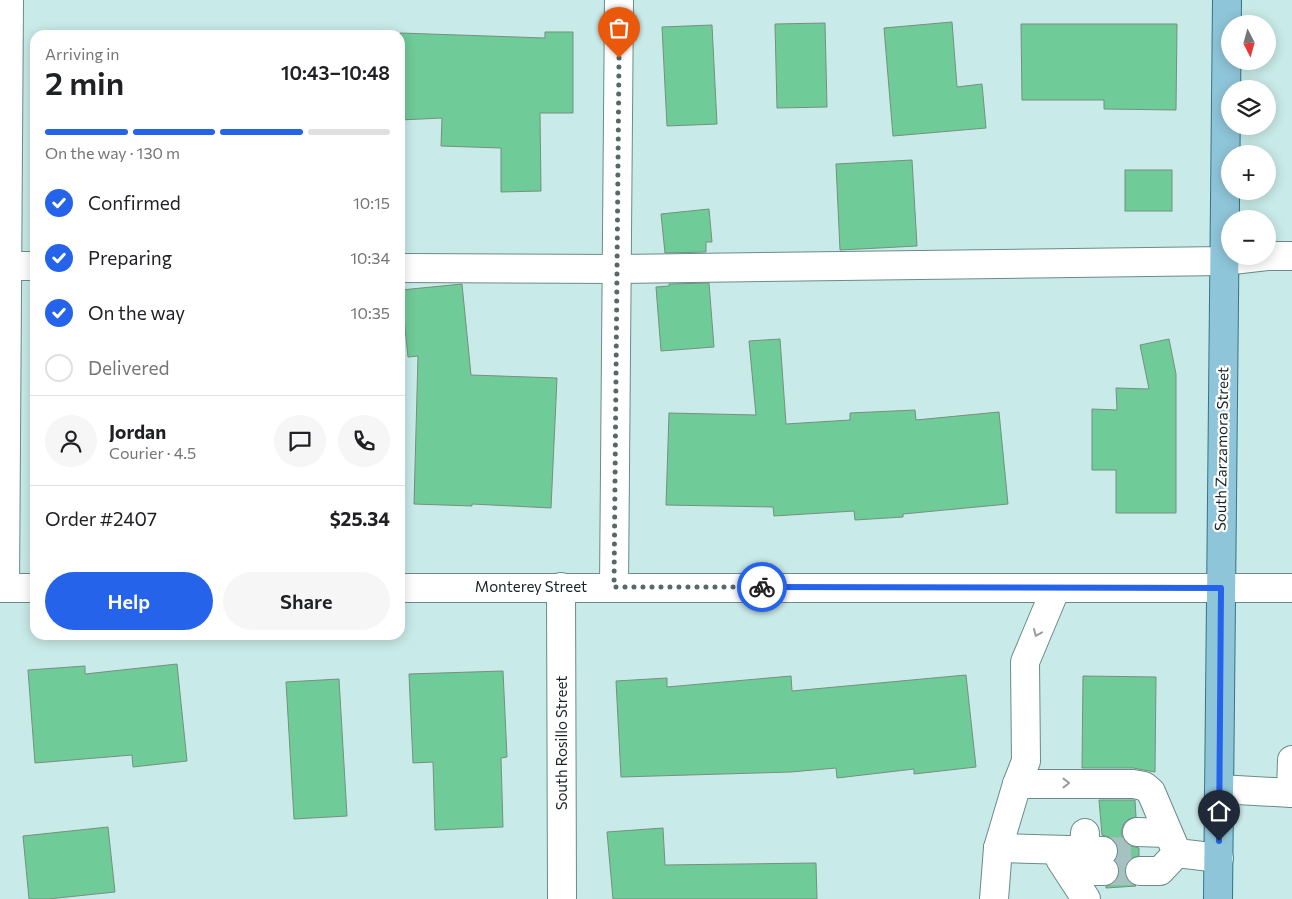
<!DOCTYPE html>
<html lang="en">
<head>
<meta charset="utf-8">
<style>
	body { margin:0; font-family:Commissioner,sans-serif; background:#f6f6f6; color:#202124; height:100vh; display:flex; flex-direction:column; font-size:19px; white-space:nowrap }
	* { box-sizing:border-box; margin:0 }
	p { font-size:16px; color:#757577 }
	.icon { flex:none; width:28px; height:28px; fill:none; stroke:currentColor; stroke-width:2; stroke-linecap:round; stroke-linejoin:round }
	.map { position:relative; flex:1; overflow:hidden }
	.panel { position:absolute; left:30px; top:30px; width:375px; height:610px; display:flex; flex-direction:column; background:#fff; border-radius:15px; box-shadow:0 2px 12px #0003 }
	.panel>* { flex:none }
	.needle { width:32px; rotate:174deg }
	.buttons { position:absolute; left:1221px; top:15px; display:grid; gap:10px }
	.buttons a { display:grid; place-items:center; width:55px; height:55px; border-radius:50%; background:#fff; box-shadow:0 2px 12px #0003; font-size:25px }
	.pin { position:absolute; display:grid; place-items:center; width:42px; height:42px; color:#fff; margin:-51px -21px; border-radius:50% 50% 50% 0; rotate:-45deg; box-shadow:0 0 5px #0007 }
	.pin .icon { rotate:45deg }
	.courier { position:absolute; display:grid; place-items:center; width:50px; height:50px; margin:-25px; border:4px solid #2563eb; border-radius:50%; background:#fff; color:#222; box-shadow:0 1px 6px #0007 }
	.headline em { font-style:normal; font-weight:600 }
	.headline div { display:flex; flex-direction:column-reverse }
	.headline { display:flex; align-items:center; justify-content:space-between; height:85px; padding:0 15px }
	h1 { font-size:32px; font-weight:600; line-height:38px }
	.bar { display:grid; grid-template-columns:repeat(4,1fr); gap:8px 5px; align-content:center; height:60px; padding:0 15px }
	.bar i { height:6px; border-radius:4px; background:#e0e0e0 }
	.bar .current { background:#2563eb }
	.bar p { grid-column:span 4 }
	.line { display:flex; align-items:center; gap:12px; padding:0 15px; border-top:1px solid #e0e0e0 }
	.line div { flex:1 }
	.round { display:grid; place-items:center; flex:none; width:52px; height:52px; border-radius:26px; background:#f6f6f6 }
	ol { padding:0 15px; list-style:none }
	li { display:flex; align-items:center; gap:15px; height:55px }
	li p { margin-inline-start:auto }
	li .icon { padding:5px; border-radius:50%; background:#2563eb; color:#fff; stroke-width:4 }
	li:last-child { color:#757577 }
	li i { width:28px; height:28px; border:2px solid #e0e0e0; border-radius:50% }
	.cta { display:flex; gap:10px; margin-top:auto; padding:10px 15px }
	.cta a { flex:1; height:58px; border-radius:30px; background:#2563eb; color:#fff; font-size:20px; font-weight:600; line-height:58px; text-align:center }
	.cta a+a { background:#f6f6f6; color:#202124 }
	.map>svg:first-child { display:block }
	.building { fill:#6fcb97; stroke:#778f80 }
	.lines { fill:none; stroke-linecap:round; stroke-linejoin:round }
	.minor-tunnel { stroke:#a5c2c1; stroke-width:28; stroke-dasharray:28 14; stroke-linecap:butt }
	.minor-casing { stroke:#6b8b89; stroke-width:30 }
	.major-casing { stroke:#357388; stroke-width:30 }
	.minor { stroke:#fff; stroke-width:28 }
	.major { stroke:#8fc5d9; stroke-width:28 }
	.oneway { stroke:#979c9c }
	.done { stroke:#556968; stroke-width:5; stroke-dasharray:0 9 }
	.route { stroke:#2563eb; stroke-width:6 }
	.labels { text-anchor:middle; stroke-width:4.5; stroke-linejoin:round; paint-order:stroke }
	.street-label { font-size:15px; fill:#172423; stroke:#fff }
</style>
</head>
<body>
<div class="map">
<svg width="1292" height="899" viewBox="0 0 1292 899">
	<rect width="100%" height="100%" fill="#c8eae8"/>
	<!-- building -->
	<g class="building">
		<polygon points="952,22 957,87 982,84 986,128 893,136 884,28"/>
		<polygon points="825,23 827,107 777,108 775,24"/>
		<polygon points="1021,24 1177,24 1176,110 1104,109 1104,100 1022,100"/>
		<polygon points="712,25 717,124 667,126 662,27"/>
		<polygon points="545,32 573,32 573,113 540,113 541,191 501,192 501,148 441,146 442,118 400,120 400,33 545,38"/>
		<polygon points="912,160 917,246 840,250 836,164"/>
		<rect x="1125" y="170" width="47" height="41"/>
		<polygon points="709,209 712,242 706,242 706,252 665,253 661,214"/>
		<polygon points="709,283 714,347 661,351 656,287 669,286 669,284"/>
		<polygon points="462,284 471,375 557,378 551,508 472,504 472,506 414,504 418,356 408,357 401,290"/>
		<polygon points="780,339 786,424 850,420 850,413 915,410 916,420 999,412 1008,504 903,514 903,517 855,520 854,511 774,516 773,507 666,505 669,413 756,415 749,341"/>
		<polygon points="1169,339 1176,374 1176,513 1116,513 1116,470 1092,470 1092,409 1117,410 1116,388 1149,389 1140,345"/>
		<polygon points="177,664 187,761 133,767 132,755 35,763 28,670 85,666 85,674"/>
		<polygon points="503,671 507,757 501,758 503,827 435,830 433,762 413,763 409,674"/>
		<polygon points="966,675 976,767 914,774 914,769 837,778 836,768 791,772 621,777 616,681 667,678 667,687 791,676 792,691"/>
		<polygon points="1083,676 1156,677 1155,772 1133,768 1082,768"/>
		<polygon points="339,679 347,816 294,819 286,682"/>
		<polygon points="1099,800 1135,800 1136,817 1129,819 1124,823 1121,832 1123,839 1128,845 1139,848 1139,856 1132,858 1127,863 1124,871 1127,879 1136,886 1106,888 1106,886 1112,884 1118,878 1120,871 1115,861 1119,851 1116,843 1112,838 1102,835"/>
		<polygon points="108,827 115,892 48,899 29,899 23,836"/>
		<polygon points="663,828 665,865 816,863 817,899 613,899 607,832"/>
	</g>
	<g class="lines">
		<!-- minor-tunnel -->
		<g class="minor-tunnel">
			<polyline points="1103,851 1139,852"/>
			<polyline points="1104,871 1140,871"/>
		</g>
		<defs>
			<g id="minor">
				<polyline points="1268,256 1292,256"/>
				<polyline points="0,266 35,266"/>
				<polyline points="400,268 618,269 1224,261 1267,256"/>
				<polyline points="561,587 562,899"/>
				<polyline points="614,587 619,0"/>
				<polyline points="0,588 35,588"/>
				<polyline points="5,588 9,0"/>
				<polyline points="400,588 1292,588"/>
				<polyline points="1017,784 1133,784 1144,786 1151,792 1177,853 1219,858"/>
				<polyline points="1219,789 1292,793"/>
				<polyline points="1291,793 1292,760"/>
				<polyline points="1137,832 1168,833"/>
				<polyline points="1085,833 1083,871 1104,871"/>
				<polyline points="998,848 1103,851"/>
				<polyline points="1060,859 1086,899"/>
				<polyline points="1140,871 1160,871 1177,853"/>
				<polyline points="994,899 998,848 1017,784 1026,761 1025,662 1056,588"/>
			</g>
			<polyline id="major" points="1218,899 1227,0"/>
		</defs>
		<!-- minor casing -->
		<use href="#minor" class="minor-casing"/>
		<!-- major casing -->
		<use href="#major" class="major-casing"/>
		<!-- minor -->
		<use href="#minor" class="minor"/>
		<!-- major -->
		<use href="#major" class="major"/>
	</g>
	<!-- one-way arrows -->
	<defs><path id="oneway-chevron" d="M-2-3.5L2.5 0L-2 3.5" fill="none" stroke-width="1.6" stroke-linecap="round" stroke-linejoin="round" transform="scale(1.25)"/></defs>
	<g class="oneway">
		<use href="#oneway-chevron" transform="translate(1037 633) rotate(113)"/>
		<use href="#oneway-chevron" transform="translate(1066 783)"/>
	</g>
	<g class="lines">
		<!-- done -->
		<polyline class="done" points="619,58 614,587 762,587"/>
		<!-- route -->
		<polyline class="route" points="762,587 1221,588 1219,841"/>
	</g>
	<g class="labels">
		<!-- street labels -->
		<g class="street-label">
			<text transform="translate(1222 449) rotate(-89)" y="5">South Zarzamora Street</text>
			<text x="531" y="592">Monterey Street</text>
			<text transform="translate(562 743) rotate(-90)" y="5">South Rosillo Street</text>
		</g>
	</g>
</svg>
<div class="buttons">
<a><svg class="needle" viewBox="-14 -14 28 28"><path d="M0-13l5 13h-10z" fill="#e53935"/><path d="M0 13l5-13h-10z" fill="#757577"/></svg></a>
<a><svg class="icon" aria-label="layers" viewBox="0 0 24 24"><path d="M12 4l9 5-9 5-9-5zM3 14l9 5 9-5"/></svg></a>
<a>+</a>
<a>−</a>
</div>
<div class="pin" style="left:619px;top:58px;background:#ea580c"><svg class="icon" aria-label="bag" viewBox="0 0 24 24"><path d="M5 8h14l-1 12H6zM9 8a3 3 0 0 1 6 0"/></svg></div>
<div class="pin" style="left:1219px;top:841px;background:#1f2937"><svg class="icon" aria-label="home" viewBox="0 0 24 24"><path d="M3 11l9-7 9 7M6 9v11h12V9"/></svg></div>
<div class="courier" style="left:762px;top:587px"><svg class="icon" aria-label="bike" viewBox="0 0 24 24"><circle cx="6" cy="16" r="4"/><circle cx="18" cy="16" r="4"/><path d="M6 16l4-8h5l3 8M10 8l3 8H6M13 5h3"/></svg></div>
<section class="panel">
<div class="headline"><div><h1>2 min</h1><p>Arriving in</p></div><em>10:43–10:48</em></div>
<div class="bar"><i class="current"></i><i class="current"></i><i class="current"></i><i></i><p>On the way · 130 m</p></div>
<ol>
<li><svg class="icon" aria-label="check" viewBox="0 0 24 24"><path d="M5 12l5 5 9-10"/></svg>Confirmed<p>10:15</p></li>
<li><svg class="icon" aria-label="check" viewBox="0 0 24 24"><path d="M5 12l5 5 9-10"/></svg>Preparing<p>10:34</p></li>
<li><svg class="icon" aria-label="check" viewBox="0 0 24 24"><path d="M5 12l5 5 9-10"/></svg>On the way<p>10:35</p></li>
<li><i></i>Delivered</li>
</ol>
<div class="line" style="height:90px"><a class="round"><svg class="icon" aria-label="person" viewBox="0 0 24 24"><circle cx="12" cy="8" r="4"/><path d="M4 21q1-7 8-7t8 7"/></svg></a><div><b>Jordan</b><p>Courier · 4.5</p></div><a class="round"><svg class="icon" aria-label="chat" viewBox="0 0 24 24"><path d="M4 5h16v11H9l-5 4z"/></svg></a><a class="round"><svg class="icon" aria-label="phone" viewBox="0 0 24 24"><path d="M5 4h4l2 5-3 2q2 4 5 5l2-3 5 2v4C11 20 4 13 5 4z"/></svg></a></div>
<div class="line" style="height:65px"><div>Order #2407</div><b>$25.34</b></div>
<div class="cta"><a>Help</a><a>Share</a></div>
</section>
</div>
</body>
</html>
